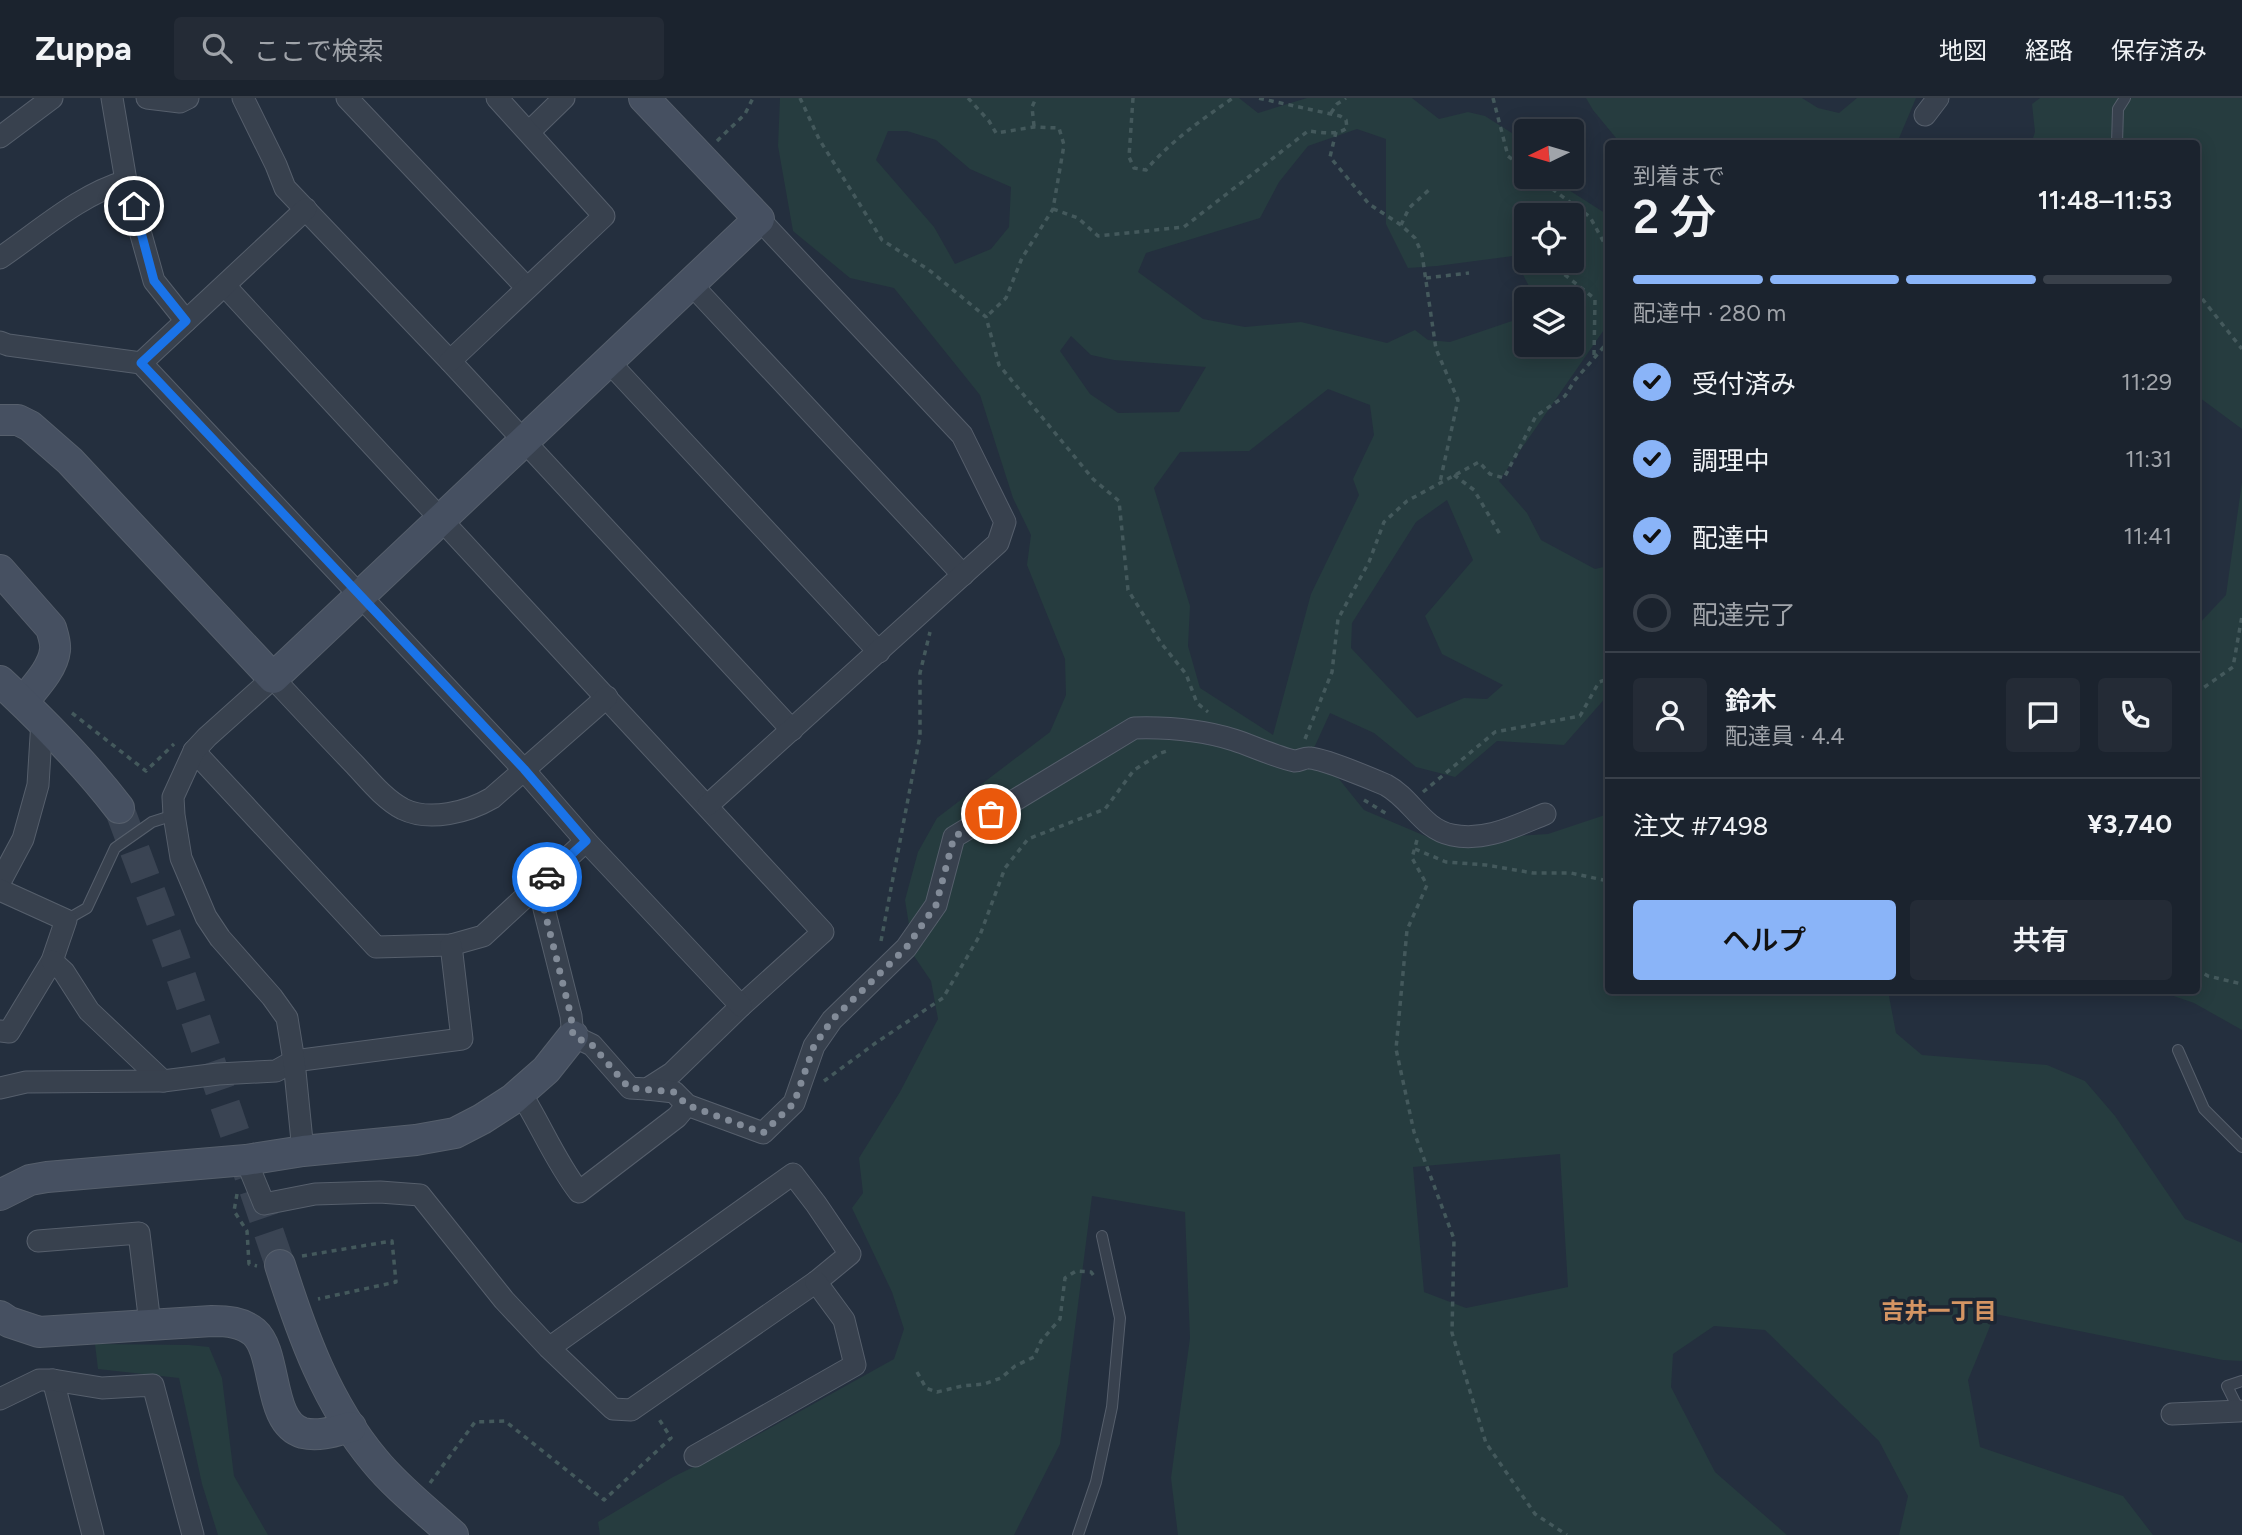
<!DOCTYPE html>
<html lang="ja">
<head>
<meta charset="utf-8">
<style>
	body { margin:0; font-family:Figtree,"Noto Sans JP",sans-serif; background:#242b36; color:#f1f3f6; height:100vh; display:flex; flex-direction:column; font-size:26px; white-space:nowrap }
	* { box-sizing:border-box; margin:0 }
	p { font-size:23px; color:#a0a4aa }
	.icon { flex:none; width:38px; height:38px; fill:none; stroke:currentColor; stroke-width:2; stroke-linecap:round; stroke-linejoin:round }
	.map { position:relative; flex:1; overflow:hidden }
	.details { position:absolute; left:1605px; top:42px; width:595px; height:854px; display:flex; flex-direction:column; background:#1b232e; border-radius:7px; box-shadow:0 4px 18px #0003,0 0 0 2px #39404a }
	.details>* { flex:none }
	.needle { width:46px; rotate:265deg }
	.buttons { position:absolute; left:1514px; top:21px; display:grid; gap:14px }
	.buttons a { display:grid; place-items:center; width:70px; height:70px; border-radius:7px; background:#1b232e; box-shadow:0 4px 18px #0003,0 0 0 2px #39404a; font-size:35px }
	.pin { position:absolute; display:grid; place-items:center; width:60px; height:60px; color:#fff; margin:-30px; border:4px solid #fff; border-radius:50%; box-shadow:0 2px 7px #0007 }
	.courier { position:absolute; display:grid; place-items:center; width:70px; height:70px; margin:-35px; border:5px solid #1a73e8; border-radius:50%; background:#fff; color:#222; box-shadow:0 2px 9px #0007 }
	.summary em { font-style:normal; font-weight:600 }
	.summary div { display:flex; flex-direction:column-reverse }
	.summary { display:flex; align-items:center; justify-content:space-between; height:119px; padding:0 28px }
	h1 { font-size:46px; font-weight:600; line-height:52px }
	.bar { display:grid; grid-template-columns:repeat(4,1fr); gap:10px 7px; align-content:center; height:84px; padding:0 28px }
	.bar i { height:9px; border-radius:5px; background:#39404a }
	.bar .active { background:#8ab4f8 }
	.bar p { grid-column:span 4 }
	.line { display:flex; align-items:center; gap:18px; padding:0 28px; border-top:2px solid #39404a }
	.line div { flex:1 }
	.round { display:grid; place-items:center; flex:none; width:74px; height:74px; border-radius:7px; background:#242b36 }
	ol { padding:0 28px; list-style:none }
	li { display:flex; align-items:center; gap:21px; height:77px }
	li p { margin-inline-start:auto }
	li .icon { padding:7px; border-radius:50%; background:#8ab4f8; color:#111; stroke-width:4 }
	li:last-child { color:#a0a4aa }
	li i { width:38px; height:38px; border:4px solid #39404a; border-radius:50% }
	.button { display:flex; gap:14px; margin-top:auto; padding:14px 28px }
	.button a { flex:1; height:80px; border-radius:7px; background:#8ab4f8; color:#111; font-size:28px; font-weight:600; line-height:80px; text-align:center }
	.button a+a { background:#242b36; color:#f1f3f6 }
	header { display:flex; align-items:center; gap:42px; box-sizing:border-box; height:98px; padding:0 35px; background:#1b232e; border-bottom:2px solid #39404a }
	header strong { font-size:33px }
	nav { display:flex; gap:38px; margin-inline-start:auto; font-size:24px }
	.search { width:490px; height:63px; background:#242b36; display:flex; align-items:center; gap:18px; box-sizing:border-box; padding:0 24px; border-radius:7px; color:#a0a4aa; font-size:26px }
	.map>svg:first-child { display:block }
	.green { fill:#263c3f; fill-rule:evenodd }
	.lines { fill:none; stroke-linecap:round; stroke-linejoin:round }
	.secondary-tunnel { stroke:#3a4453; stroke-width:30; stroke-dasharray:30 15; stroke-linecap:butt }
	.lane-casing { stroke:#565f6c; stroke-width:12 }
	.street-casing { stroke:#565f6c; stroke-width:23 }
	.secondary-casing { stroke:#565f6c; stroke-width:32 }
	.path { stroke:#44595c; stroke-width:3.5; stroke-dasharray:5 5; stroke-linecap:butt }
	.lane { stroke:#38414e; stroke-width:10 }
	.street { stroke:#38414e; stroke-width:21 }
	.secondary { stroke:#465061; stroke-width:30 }
	.done { stroke:#828b98; stroke-width:7; stroke-dasharray:0 12.6 }
	.route { stroke:#1a73e8; stroke-width:9 }
	.labels { text-anchor:middle; stroke-width:7; stroke-linejoin:round; paint-order:stroke }
	.neighbourhood-label { font-size:23px; font-weight:bold; fill:#d59563; stroke:#1d2633 }
</style>
</head>
<body>
<header>
<strong>Zuppa</strong>
<div class="search"><svg class="icon" aria-label="search" viewBox="0 0 24 24"><circle cx="10" cy="10" r="6"/><path d="M15 15l6 6"/></svg>ここで検索</div>
<nav><a>地図</a><a>経路</a><a>保存済み</a></nav>
</header>
<div class="map">
<svg width="2242" height="1437" viewBox="0 0 2242 1437">
	<rect width="100%" height="100%" fill="#242f3e"/>
	<!-- green -->
	<g class="green">
		<path d="M780,0H1239L1258,15L1307,0H1412L1439,21L1468,14L1485,18L1526,44V79H1552L1553,82L1608,117V226L1499,383L1527,415L1541,442L1595,471L1608,468V597L1564,647L1497,643L1455,679L1416,669L1374,635L1330,615L1314,650L1364,712L1437,743L1548,736L1608,716V892L1888,893L1896,935L1922,957L2047,967L2085,983L2115,1018L2185,1121L2242,1145V1263L2223,1262L1995,1216L1968,1282L1980,1349L2123,1398L2153,1437H1899L1908,1398L1879,1343L1765,1232L1714,1228L1673,1256L1671,1289L1715,1374L1787,1437H1178L1171,1380L1190,1240L1185,1114L1092,1098L1060,1346L1014,1437H600L598,1424L673,1379L752,1340L894,1261L904,1231L892,1194L852,1110L863,1095L859,1060L900,994L938,921L931,883L914,858L905,802L918,754L937,720L1050,634L1066,597L1065,561L1027,467L1031,437L1013,400L980,297L894,190L850,180L793,133L778,48ZM1357,31L1386,41V126L1408,170L1437,168L1513,158L1530,190L1515,222L1450,244L1428,242L1415,232L1387,245L1301,224L1245,229L1203,221L1138,174L1146,155L1260,120L1279,84L1308,48ZM888,33H907L936,42L970,71L1011,89L1009,129L991,151L955,166L934,129L876,62ZM1526,117H1572V163H1526ZM1526,201H1572V247H1526ZM1071,238L1091,257L1114,262L1206,269L1179,314L1118,315L1090,296L1060,253ZM1328,291L1370,307L1374,337L1353,381L1359,397L1311,496L1273,637L1200,590L1188,548L1190,508L1154,390L1180,354L1249,353ZM1447,402L1473,462L1425,518L1442,556L1503,587L1487,601L1464,600L1417,620L1351,550L1352,525L1416,424ZM1560,1056L1568,1189L1466,1210L1424,1194L1413,1069Z"/>
		<polygon points="1586,0 1802,0 1818,10 1839,15 1857,0 1916,0 1897,45 1621,46 1593,12"/>
		<polygon points="2040,0 2242,0 2242,331 2196,297 2196,46 2031,46 2035,34 2032,6"/>
		<polygon points="2242,384 2242,932 2194,905 2159,893 2196,892 2196,529 2226,497"/>
		<polygon points="95,1246 189,1247 209,1249 222,1280 234,1378 268,1437 218,1437 202,1386 179,1280 98,1271"/>
	</g>
	<g class="lines">
		<!-- secondary-tunnel -->
		<polyline class="secondary-tunnel" points="119,710 173,855 280,1167"/>
		<defs>
			<g id="lane">
				<polyline points="2117,46 2118,11 2125,0"/>
				<polyline points="66,822 87,810 115,750 152,724 174,717"/>
				<polyline points="2178,952 2204,1011 2242,1049"/>
				<polyline points="2240,1314 2227,1288 2242,1283"/>
				<polyline points="1078,1437 1096,1384 1112,1309 1120,1220 1102,1138"/>
			</g>
			<g id="street">
				<polyline points="112,0 126,83 154,183 186,223"/>
				<polyline points="147,0 180,4 188,0"/>
				<polyline points="243,0 276,67 285,90 450,263 792,632"/>
				<polyline points="347,0 527,190"/>
				<polyline points="1925,17 1938,0"/>
				<polyline points="529,34 564,0"/>
				<polyline points="0,39 52,0"/>
				<path d="M0,160C40,133 79,97 126,83"/>
				<polyline points="691,186 963,477"/>
				<polyline points="225,188 823,834 741,908 672,975 647,991 630,990 592,947 573,938 571,918 538,787 586,743"/>
				<polyline points="0,244 8,247 141,265 524,672 586,743 741,908"/>
				<polyline points="450,263 604,118 497,0"/>
				<polyline points="609,264 879,554"/>
				<polyline points="141,265 306,111"/>
				<polyline points="194,653 376,849 451,847 483,838 538,787"/>
				<polyline points="708,707 998,445 1005,424 962,337 759,121"/>
				<polyline points="0,784 23,741 38,687 42,622"/>
				<polyline points="0,792 66,822 52,863 9,934 0,933"/>
				<polyline points="52,863 64,874 89,913 163,983"/>
				<polyline points="0,990 26,984 163,983 218,976 276,973 294,963 462,941 451,847"/>
				<path d="M647,991L674,994L687,1007L763,1035L794,1005L814,948L832,922L906,850L936,807L954,739L1134,630C1167,629 1202,632 1234,642C1250,647 1281,661 1295,663C1300,663 1305,659 1310,660C1324,661 1372,681 1386,687C1412,701 1422,731 1452,737C1485,744 1515,728 1545,716"/>
				<path d="M520,994C541,1027 555,1063 579,1094L677,1019L687,1007"/>
				<path d="M303,1053L294,963L287,920L272,899L220,840L206,819L181,760L174,717L173,699L194,653L207,639L273,580C300,609 327,638 355,667C369,682 384,701 403,711C430,724 468,714 492,700L607,599"/>
				<polyline points="246,1062 264,1106 315,1096 380,1094 420,1097 504,1202 549,1250 613,1311 631,1312 816,1184 850,1156 816,1106 793,1076 549,1250"/>
				<polyline points="38,1143 139,1135 150,1226"/>
				<polyline points="53,1282 93,1437"/>
				<polyline points="0,1301 39,1282 53,1282 102,1290 153,1287 193,1437"/>
				<polyline points="2172,1316 2239,1313"/>
				<polyline points="695,1358 855,1267 844,1222 816,1184"/>
			</g>
			<g id="secondary">
				<path d="M0,322H18L30,328L70,363L273,580C434,426 598,275 759,121L644,0"/>
				<path d="M0,472L51,530C53,537 56,545 55,552C53,571 34,590 23,604"/>
				<path d="M0,583C43,623 83,663 119,710"/>
				<polyline points="0,1097 30,1082 47,1079 246,1062 303,1053 416,1042 455,1035 482,1021 513,1001 546,972 573,938"/>
				<path d="M280,1167C302,1236 327,1306 375,1363C397,1390 427,1413 453,1437"/>
				<path d="M0,1218L9,1224L39,1234L212,1223C227,1223 242,1224 254,1234C278,1255 267,1325 303,1335C319,1339 336,1333 351,1329"/>
			</g>
		</defs>
		<!-- lane casing -->
		<use href="#lane" class="lane-casing"/>
		<!-- street casing -->
		<use href="#street" class="street-casing"/>
		<!-- secondary casing -->
		<use href="#secondary" class="secondary-casing"/>
		<!-- path -->
		<g class="path">
			<polyline points="800,0 819,41 882,142 929,172 986,219 999,267 1093,381 1119,403 1128,492 1161,545 1186,576 1197,605 1208,614"/>
			<polyline points="968,0 989,23 996,35 1034,29 1059,30 1064,47 1053,111 1022,160 1006,200 986,219"/>
			<path d="M1133,0L1129,59L1134,70L1146,72C1171,43 1201,22 1233,0"/>
			<polyline points="1493,0 1508,58 1526,72"/>
			<polyline points="1331,15 1337,6 1346,0"/>
			<polyline points="1034,28 1032,9 1036,0"/>
			<polyline points="1336,34 1330,59 1369,106 1401,127 1415,140 1422,156 1436,251 1458,302 1440,384"/>
			<polyline points="717,43 745,16 753,0"/>
			<polyline points="1536,79 1590,119 1608,152"/>
			<path d="M1053,111L1078,120L1098,138L1184,129L1308,33C1320,34 1337,38 1347,30L1346,22L1340,18L1258,0"/>
			<polyline points="1401,127 1409,110 1431,90"/>
			<polyline points="1549,164 1595,201 1594,259"/>
			<polyline points="1426,180 1469,175"/>
			<polyline points="2196,193 2242,251"/>
			<polyline points="1454,377 1474,392 1501,438"/>
			<polyline points="2196,595 2233,569 2242,518"/>
			<polyline points="72,615 146,673 174,646"/>
			<polyline points="1305,641 1332,574 1338,521 1369,464 1384,424 1407,403 1479,364 1490,376 1504,380 1536,318 1565,298 1575,282 1608,244"/>
			<polyline points="1423,694 1495,634 1580,618 1599,584 1608,581"/>
			<polyline points="1364,702 1387,716"/>
			<polyline points="1417,742 1412,760 1427,787 1407,832 1396,951 1414,1034 1454,1141 1452,1235 1486,1345 1535,1416 1567,1437"/>
			<polyline points="1415,751 1446,764 1486,767 1533,775 1571,775 1608,783"/>
			<polyline points="881,843 920,638 920,575 930,534"/>
			<polyline points="2196,871 2208,878 2242,886"/>
			<polyline points="824,983 877,944 943,900 980,837 1005,770 1028,741 1105,711 1134,672 1161,655 1167,653"/>
			<polyline points="237,1096 234,1113 247,1133 249,1166 257,1168"/>
			<polyline points="302,1158 392,1143 396,1184 318,1201"/>
			<polyline points="917,1274 926,1290 937,1294 962,1288 984,1286 1001,1280 1015,1268 1034,1259 1041,1243 1060,1221 1065,1180 1076,1173 1091,1174 1094,1178"/>
			<polyline points="430,1385 475,1324 505,1323 604,1402 671,1340 657,1318"/>
		</g>
		<!-- lane -->
		<use href="#lane" class="lane"/>
		<!-- street -->
		<use href="#street" class="street"/>
		<!-- secondary -->
		<use href="#secondary" class="secondary"/>
	</g>
	<g class="lines">
		<!-- done -->
		<polyline class="done" points="547,779 538,787 571,918 573,938 592,947 629,990 674,994 687,1007 763,1035 794,1005 814,948 832,922 906,850 936,807 954,739 991,716"/>
		<!-- route -->
		<polyline class="route" points="134,108 154,183 186,223 141,265 524,671 586,743 547,779"/>
	</g>
	<g class="labels">
		<!-- neighbourhood labels -->
		<g class="neighbourhood-label">
			<text x="1939" y="1221">吉井一丁目</text>
		</g>
	</g>
</svg>
<div class="buttons">
<a><svg class="needle" viewBox="-14 -14 28 28"><path d="M0-13l5 13h-10z" fill="#e53935"/><path d="M0 13l5-13h-10z" fill="#a0a4aa"/></svg></a>
<a><svg class="icon" aria-label="locate" viewBox="0 0 24 24"><circle cx="12" cy="12" r="6"/><path d="M12 2v4M12 18v4M2 12h4M18 12h4"/></svg></a>
<a><svg class="icon" aria-label="layers" viewBox="0 0 24 24"><path d="M12 4l9 5-9 5-9-5zM3 14l9 5 9-5"/></svg></a>
</div>
<div class="pin" style="left:991px;top:716px;background:#ea580c"><svg class="icon" aria-label="bag" viewBox="0 0 24 24"><path d="M5 8h14l-1 12H6zM9 8a3 3 0 0 1 6 0"/></svg></div>
<div class="pin" style="left:134px;top:108px;background:#1f2937"><svg class="icon" aria-label="home" viewBox="0 0 24 24"><path d="M3 11l9-7 9 7M6 9v11h12V9"/></svg></div>
<div class="courier" style="left:547px;top:779px"><svg class="icon" aria-label="car" viewBox="0 0 24 24"><path d="M5 17H2v-5l4-1 3-4h7l3 4 3 1v5h-3M9 17h6M6 11h13"/><circle cx="7" cy="17" r="2"/><circle cx="17" cy="17" r="2"/></svg></div>
<section class="details">
<div class="summary"><div><h1>2 分</h1><p>到着まで</p></div><em>11:48–11:53</em></div>
<div class="bar"><i class="active"></i><i class="active"></i><i class="active"></i><i></i><p>配達中 · 280 m</p></div>
<ol>
<li><svg class="icon" aria-label="check" viewBox="0 0 24 24"><path d="M5 12l5 5 9-10"/></svg>受付済み<p>11:29</p></li>
<li><svg class="icon" aria-label="check" viewBox="0 0 24 24"><path d="M5 12l5 5 9-10"/></svg>調理中<p>11:31</p></li>
<li><svg class="icon" aria-label="check" viewBox="0 0 24 24"><path d="M5 12l5 5 9-10"/></svg>配達中<p>11:41</p></li>
<li><i></i>配達完了</li>
</ol>
<div class="line" style="height:126px"><a class="round"><svg class="icon" aria-label="person" viewBox="0 0 24 24"><circle cx="12" cy="8" r="4"/><path d="M4 21q1-7 8-7t8 7"/></svg></a><div><b>鈴木</b><p>配達員 · 4.4</p></div><a class="round"><svg class="icon" aria-label="chat" viewBox="0 0 24 24"><path d="M4 5h16v11H9l-5 4z"/></svg></a><a class="round"><svg class="icon" aria-label="phone" viewBox="0 0 24 24"><path d="M5 4h4l2 5-3 2q2 4 5 5l2-3 5 2v4C11 20 4 13 5 4z"/></svg></a></div>
<div class="line" style="height:91px"><div>注文 #7498</div><b>¥3,740</b></div>
<div class="button"><a>ヘルプ</a><a>共有</a></div>
</section>
</div>
</body>
</html>
